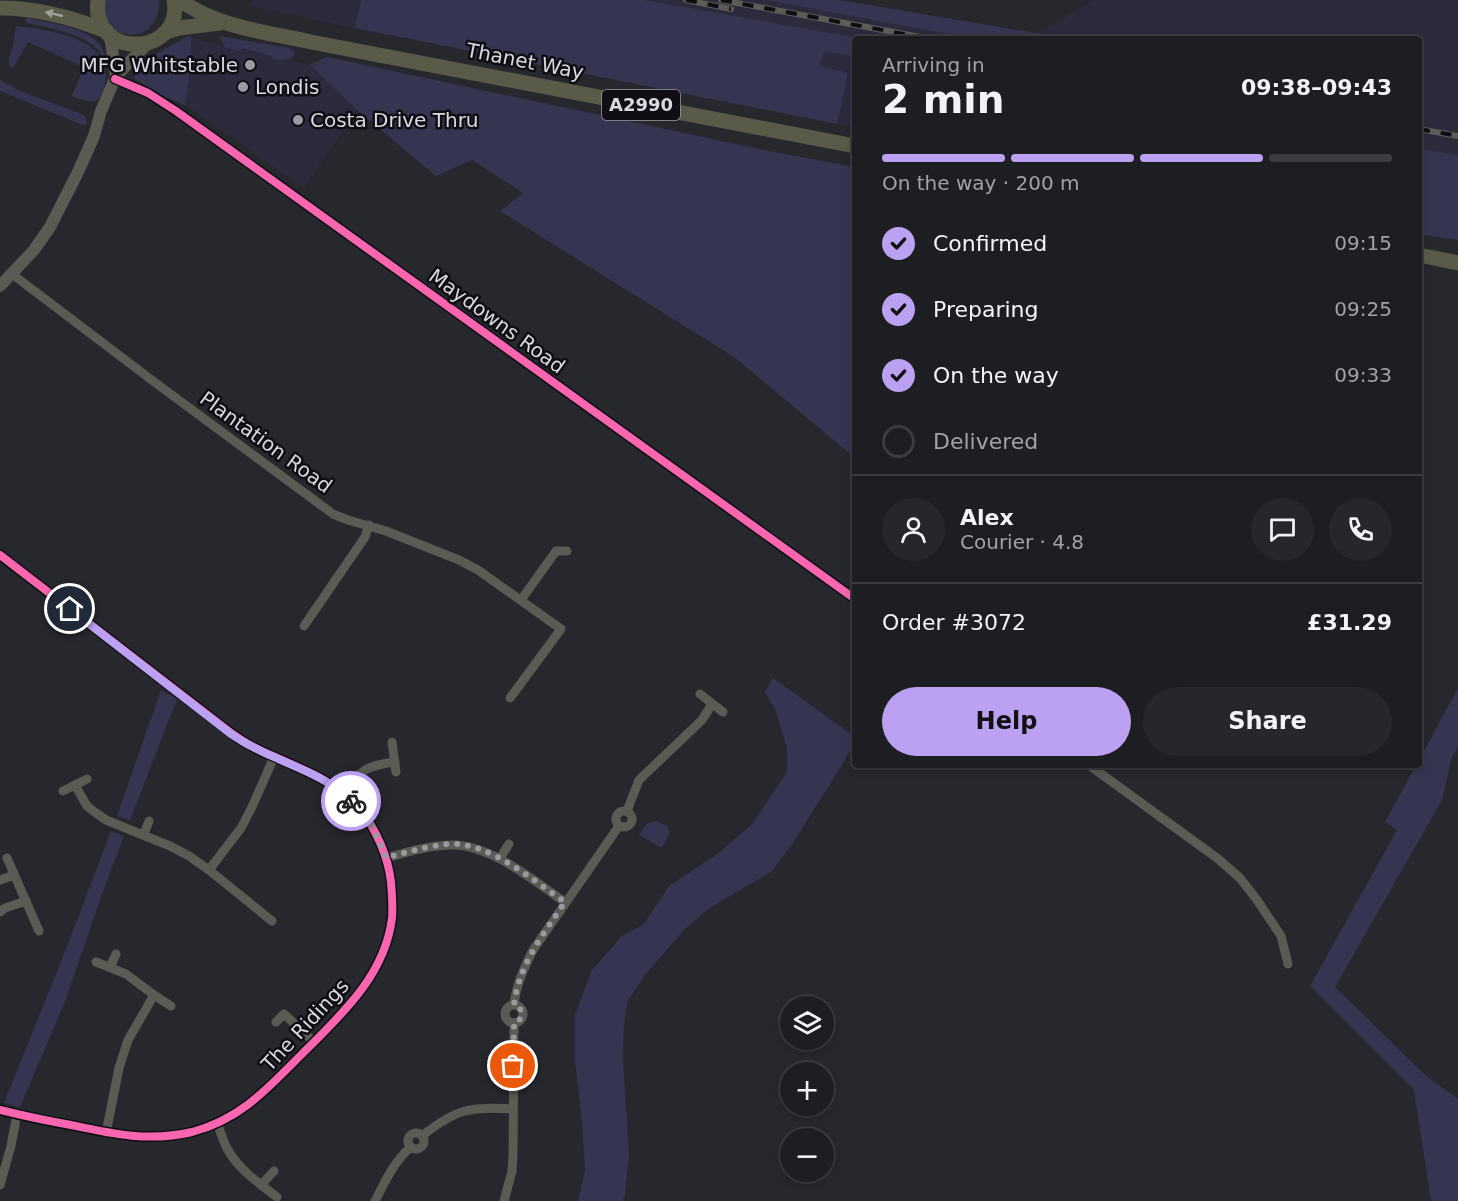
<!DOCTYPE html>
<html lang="en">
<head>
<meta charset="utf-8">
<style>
	body { margin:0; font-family:"DejaVu Sans",sans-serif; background:#25272a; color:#f1f3f6; height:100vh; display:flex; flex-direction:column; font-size:22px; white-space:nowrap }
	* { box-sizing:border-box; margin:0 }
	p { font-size:20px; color:#a0a2a5 }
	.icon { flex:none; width:33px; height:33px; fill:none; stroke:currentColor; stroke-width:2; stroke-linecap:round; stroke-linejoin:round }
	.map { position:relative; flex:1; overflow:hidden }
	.drawer { position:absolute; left:852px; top:36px; width:570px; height:732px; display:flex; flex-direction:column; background:#1d1e22; border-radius:6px; box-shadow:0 3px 9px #0003,0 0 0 2px #3b3c40 }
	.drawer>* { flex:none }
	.fabs { position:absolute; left:780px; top:996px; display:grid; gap:12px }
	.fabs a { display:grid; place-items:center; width:54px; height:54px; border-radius:50%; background:#1d1e22; box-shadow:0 3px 9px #0003,0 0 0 2px #3b3c40; font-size:30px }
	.pin { position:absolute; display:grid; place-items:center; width:51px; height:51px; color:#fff; margin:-26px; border:3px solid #fff; border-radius:50%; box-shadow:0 2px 6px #0007 }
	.courier { position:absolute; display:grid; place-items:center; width:60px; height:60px; margin:-30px; border:4px solid #bca0f2; border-radius:50%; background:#fff; color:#222; box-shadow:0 2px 8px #0007 }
	.summary em { font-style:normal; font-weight:800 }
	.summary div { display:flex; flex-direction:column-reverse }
	.summary { display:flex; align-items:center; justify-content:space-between; height:102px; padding:0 30px }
	h1 { font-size:39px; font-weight:800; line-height:45px }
	.bar { display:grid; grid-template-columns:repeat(4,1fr); gap:9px 6px; align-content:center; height:72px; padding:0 30px }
	.bar i { height:8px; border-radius:4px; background:#3b3c40 }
	.bar .selected { background:#bca0f2 }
	.bar p { grid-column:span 4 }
	.line { display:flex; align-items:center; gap:15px; padding:0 30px; border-top:2px solid #3b3c40 }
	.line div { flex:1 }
	.round { display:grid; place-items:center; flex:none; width:63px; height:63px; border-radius:32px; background:#25272a }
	ol { padding:0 30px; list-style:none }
	li { display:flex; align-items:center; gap:18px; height:66px }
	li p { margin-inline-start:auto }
	li .icon { padding:6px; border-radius:50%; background:#bca0f2; color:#111; stroke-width:4 }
	li:last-child { color:#a0a2a5 }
	li i { width:33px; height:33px; border:3px solid #3b3c40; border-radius:50% }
	.button { display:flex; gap:12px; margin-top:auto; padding:12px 30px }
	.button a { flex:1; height:69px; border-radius:36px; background:#bca0f2; color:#111; font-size:24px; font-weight:800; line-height:69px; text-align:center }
	.button a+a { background:#25272a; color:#f1f3f6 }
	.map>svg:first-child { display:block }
	.built { fill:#2b2b3d }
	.green { fill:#353551 }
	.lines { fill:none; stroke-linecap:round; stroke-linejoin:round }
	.minor { stroke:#5a5b52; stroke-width:9 }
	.tertiary { stroke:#5a5b52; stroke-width:12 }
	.primary { stroke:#5a5a49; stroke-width:15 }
	.rail-casing { stroke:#5b5c56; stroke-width:6 }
	.rail { stroke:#0e0e14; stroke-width:4; stroke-dasharray:11; stroke-linecap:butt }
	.cycleway-casing { stroke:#0e0e14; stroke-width:11 }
	.cycleway { stroke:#f766af; stroke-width:8 }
	.oneway { fill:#9fa09d }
	.done { stroke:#9a9ba2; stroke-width:6; stroke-dasharray:0 10.8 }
	.route { stroke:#bca0f2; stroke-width:8 }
	.poi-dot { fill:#9a9ba2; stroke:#0e0e14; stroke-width:2 }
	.labels { text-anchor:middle; stroke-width:5; stroke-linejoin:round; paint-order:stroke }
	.shield { fill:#0e0e14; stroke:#9b9ca4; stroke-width:1.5 }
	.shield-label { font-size:18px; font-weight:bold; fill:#d8d9e1 }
	.street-label { font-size:20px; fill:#d8d9e1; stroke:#0e0e14 }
	.poi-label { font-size:20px; fill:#d8d9e1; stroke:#0e0e14; text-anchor:start }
</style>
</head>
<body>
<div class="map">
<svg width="1458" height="1201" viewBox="0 0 1458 1201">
	<rect width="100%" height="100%" fill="#27282e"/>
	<!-- built -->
	<g class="built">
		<polygon points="253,0 361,0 355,28 250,6"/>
		<polygon points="535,0 840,0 1038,34 1093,0 1458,0 1458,156 1419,149 1419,39 855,39"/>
		<polygon points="183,36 310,65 357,110 304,188 185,105"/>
		<polygon points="824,51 855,57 855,127 837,124 847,73 819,67"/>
	</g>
	<!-- green -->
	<g class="green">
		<path d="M102,0H159C161,23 142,42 119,32C115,30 110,27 107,24C104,18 103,7 102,0Z"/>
		<polygon points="361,0 644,0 863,39 855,39 855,57 825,51 819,66 848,73 837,124 355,28"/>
		<polygon points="767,0 840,0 1070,39 976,39"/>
		<path d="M26,18C45,22 79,26 94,39C102,45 105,55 109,63L106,64C104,60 102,55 99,51C85,34 47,27 26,23Z"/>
		<path d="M16,26C37,28 75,34 92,48C104,58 109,75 103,90C101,95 99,99 95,101C87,103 79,98 72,96L84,67L28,42L13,68L9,64V57L13,46Z"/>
		<path d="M191,35V59L185,105L161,95L134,78C143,58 172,45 191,35Z"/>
		<path d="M219,36L289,48L295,52L294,56C287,61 280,61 272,59L271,56L241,48L240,51L225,47Z"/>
		<polygon points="327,57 769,151 855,167 855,458 734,357 500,211 523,193 472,160 436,176 357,110 310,65"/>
		<polygon points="0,80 20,91 84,115 87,121 85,126 0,91"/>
		<polygon points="1419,149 1458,155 1458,240 1419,234"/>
		<polygon points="773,678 855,737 855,741 846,758 793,843 771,872 708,909 684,930 645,975 628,1001 624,1022 623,1058 629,1155 625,1193 623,1201 578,1201 585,1170 582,1121 575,1061 575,1015 592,970 622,936 644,924 669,886 720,852 753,823 787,772 787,749 776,711 765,692"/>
		<polygon points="1458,688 1458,747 1452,757 1442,800 1335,987 1425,1075 1458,1099 1458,1201 1431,1201 1414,1090 1310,986 1397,830 1385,822 1416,765 1419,765 1419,760"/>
		<polygon points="161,690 177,699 130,820 117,816"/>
		<polygon points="656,821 667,826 670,832 662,848 639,835 646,824"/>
		<polygon points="111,831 124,836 102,894 64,1004 20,1107 4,1103 68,944"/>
	</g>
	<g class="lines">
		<!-- minor -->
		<g class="minor">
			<polyline points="115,79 148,93 176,111 855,599"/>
			<polyline points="12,274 153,381 333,514 348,520 386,531 459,560 478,570 561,629 510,698"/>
			<path d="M0,555L231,733C245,743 259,751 275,757C306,771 336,782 359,808C376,829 388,856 391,882C392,894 393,906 392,918C385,976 340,1016 301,1055C267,1089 241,1119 192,1132C149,1142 113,1134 71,1125C47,1121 24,1116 0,1110"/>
			<polyline points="521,600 556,551 567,551"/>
			<polyline points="304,626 365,537 369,525"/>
			<polyline points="700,694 723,712"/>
			<polyline points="392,742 396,772"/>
			<polyline points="1089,765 1217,858 1240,878 1257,900 1281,936 1288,964"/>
			<polyline points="75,785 87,806 96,813 106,820 170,846 189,856 209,870 272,921"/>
			<polyline points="63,791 87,779"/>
			<path d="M342,792C363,770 364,766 395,762"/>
			<circle cx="624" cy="819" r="8"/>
			<polyline points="627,811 639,780 702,720 712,704"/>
			<polyline points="144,834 149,821"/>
			<polyline points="7,858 39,931"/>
			<path d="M386,858C407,852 427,846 450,845C489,843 534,881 565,902"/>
			<polyline points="500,858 509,844"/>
			<polyline points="209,870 241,828 252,807 274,757"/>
			<polyline points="0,880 14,875"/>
			<polyline points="0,912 5,908 26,901"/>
			<polyline points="96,962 126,974 154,995 171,1006"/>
			<polyline points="110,967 116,954"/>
			<path d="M514,1005C516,985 524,968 533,950L619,826"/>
			<circle cx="514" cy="1014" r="9"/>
			<polyline points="276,1022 284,1014 314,1042"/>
			<path d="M217,1123C221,1132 223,1142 228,1150C239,1170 259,1183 277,1197"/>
			<polyline points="106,1133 119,1068 128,1040 154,995"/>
			<circle cx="416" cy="1141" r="8"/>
			<path d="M422,1136C457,1108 469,1107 513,1109"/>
			<polyline points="0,1185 11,1146 17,1114"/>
			<polyline points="261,1185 274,1171"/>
			<path d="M375,1201C385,1182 394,1161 411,1147"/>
			<polyline points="504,1201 512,1171 513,1154 514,1023"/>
		</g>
		<!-- tertiary -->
		<g class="tertiary">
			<polyline points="110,36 116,76"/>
			<polyline points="0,286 34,250 50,227 78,172 94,136 101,111 116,76 148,43"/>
		</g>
		<!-- primary -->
		<g class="primary">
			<path d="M98,0C90,61 184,57 174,0"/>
			<path d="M180,0C218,28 267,32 311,42L855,146"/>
			<path d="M0,8C37,8 71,17 106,31"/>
			<polyline points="164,33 179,28 220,23"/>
			<polyline points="1419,255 1458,263"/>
		</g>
		<defs>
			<g id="rail">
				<polyline points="686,0 731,9"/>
				<polyline points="721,0 931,39"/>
				<polyline points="1419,129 1458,136"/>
			</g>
		</defs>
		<!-- rail casing -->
		<use href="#rail" class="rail-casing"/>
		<!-- rail -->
		<use href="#rail" class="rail"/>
		<defs>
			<g id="cycleway">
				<polyline points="115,79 148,93 176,111 855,599"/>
				<path d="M0,555L231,733C245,743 259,751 275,757C306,771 336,782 359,808C376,829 388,856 391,882C392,894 393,906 392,918C385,976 340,1016 301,1055C267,1089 241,1119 192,1132C149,1142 113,1134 71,1125C47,1121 24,1116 0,1110"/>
			</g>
		</defs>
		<!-- cycleway casing -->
		<use href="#cycleway" class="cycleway-casing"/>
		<!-- cycleway -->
		<use href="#cycleway" class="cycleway"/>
	</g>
	<!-- one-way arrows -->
	<defs><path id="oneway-solid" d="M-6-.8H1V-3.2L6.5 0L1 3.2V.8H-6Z" transform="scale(1.5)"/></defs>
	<use class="oneway" href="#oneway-solid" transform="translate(54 14) rotate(-167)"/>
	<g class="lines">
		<!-- done -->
		<path class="done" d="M351,801L373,827L386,858C407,852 427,846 450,844C489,842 534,881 565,902C543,935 519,964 514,1005L520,1008L522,1016L518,1022L514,1023L513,1066"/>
		<!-- route -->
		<path class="route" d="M70,609L231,734C238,738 244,743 251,746C286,765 322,772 351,801"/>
	</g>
	<!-- markers -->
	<g class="poi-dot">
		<circle cx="250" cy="65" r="6"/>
		<circle cx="243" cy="87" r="6"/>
		<circle cx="298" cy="120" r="6"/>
	</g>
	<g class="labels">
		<!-- shield labels -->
		<rect class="shield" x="602" y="90" width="78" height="30" rx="4.5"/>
		<g class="shield-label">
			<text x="641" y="111">A2990</text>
		</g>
		<!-- street labels -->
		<g class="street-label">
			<text transform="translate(525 61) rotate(11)" y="7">Thanet Way</text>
			<text transform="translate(497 321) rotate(36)" y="7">Maydowns Road</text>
			<text transform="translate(266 442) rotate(36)" y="7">Plantation Road</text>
			<text transform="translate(305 1025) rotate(-47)" y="7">The Ridings</text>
		</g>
		<!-- poi labels -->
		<g class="poi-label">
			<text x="238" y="72" text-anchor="end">MFG Whitstable</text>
			<text x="255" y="94">Londis</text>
			<text x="310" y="127">Costa Drive Thru</text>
		</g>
	</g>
</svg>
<div class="fabs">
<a><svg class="icon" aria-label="layers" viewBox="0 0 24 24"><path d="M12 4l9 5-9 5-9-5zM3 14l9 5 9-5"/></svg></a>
<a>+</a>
<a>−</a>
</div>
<div class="pin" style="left:513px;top:1066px;background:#ea580c"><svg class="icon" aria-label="bag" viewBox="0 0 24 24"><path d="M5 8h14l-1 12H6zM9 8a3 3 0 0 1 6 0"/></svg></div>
<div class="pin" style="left:70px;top:609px;background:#1f2937"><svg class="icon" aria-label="home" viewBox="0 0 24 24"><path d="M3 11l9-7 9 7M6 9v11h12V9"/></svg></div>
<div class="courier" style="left:351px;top:801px"><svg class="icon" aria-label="bike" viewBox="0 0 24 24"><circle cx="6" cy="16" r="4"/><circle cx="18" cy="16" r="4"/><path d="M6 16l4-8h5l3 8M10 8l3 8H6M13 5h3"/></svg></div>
<section class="drawer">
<div class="summary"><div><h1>2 min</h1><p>Arriving in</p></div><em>09:38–09:43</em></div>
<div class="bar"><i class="selected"></i><i class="selected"></i><i class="selected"></i><i></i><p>On the way · 200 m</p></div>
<ol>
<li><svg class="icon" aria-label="check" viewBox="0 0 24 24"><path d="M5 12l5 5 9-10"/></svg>Confirmed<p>09:15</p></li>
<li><svg class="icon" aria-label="check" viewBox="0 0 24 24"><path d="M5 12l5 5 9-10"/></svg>Preparing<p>09:25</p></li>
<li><svg class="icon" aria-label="check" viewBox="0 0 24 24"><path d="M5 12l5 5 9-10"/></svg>On the way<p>09:33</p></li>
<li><i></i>Delivered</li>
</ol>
<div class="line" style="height:108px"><a class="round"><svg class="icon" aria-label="person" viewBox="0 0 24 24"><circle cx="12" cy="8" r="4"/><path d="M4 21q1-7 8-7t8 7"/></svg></a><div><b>Alex</b><p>Courier · 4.8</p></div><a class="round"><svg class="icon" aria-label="chat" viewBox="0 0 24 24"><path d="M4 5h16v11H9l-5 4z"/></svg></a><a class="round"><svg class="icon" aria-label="phone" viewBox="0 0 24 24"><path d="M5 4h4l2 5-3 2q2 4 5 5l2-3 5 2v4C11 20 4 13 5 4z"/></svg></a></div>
<div class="line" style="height:78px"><div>Order #3072</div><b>£31.29</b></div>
<div class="button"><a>Help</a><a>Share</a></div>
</section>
</div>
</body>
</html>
